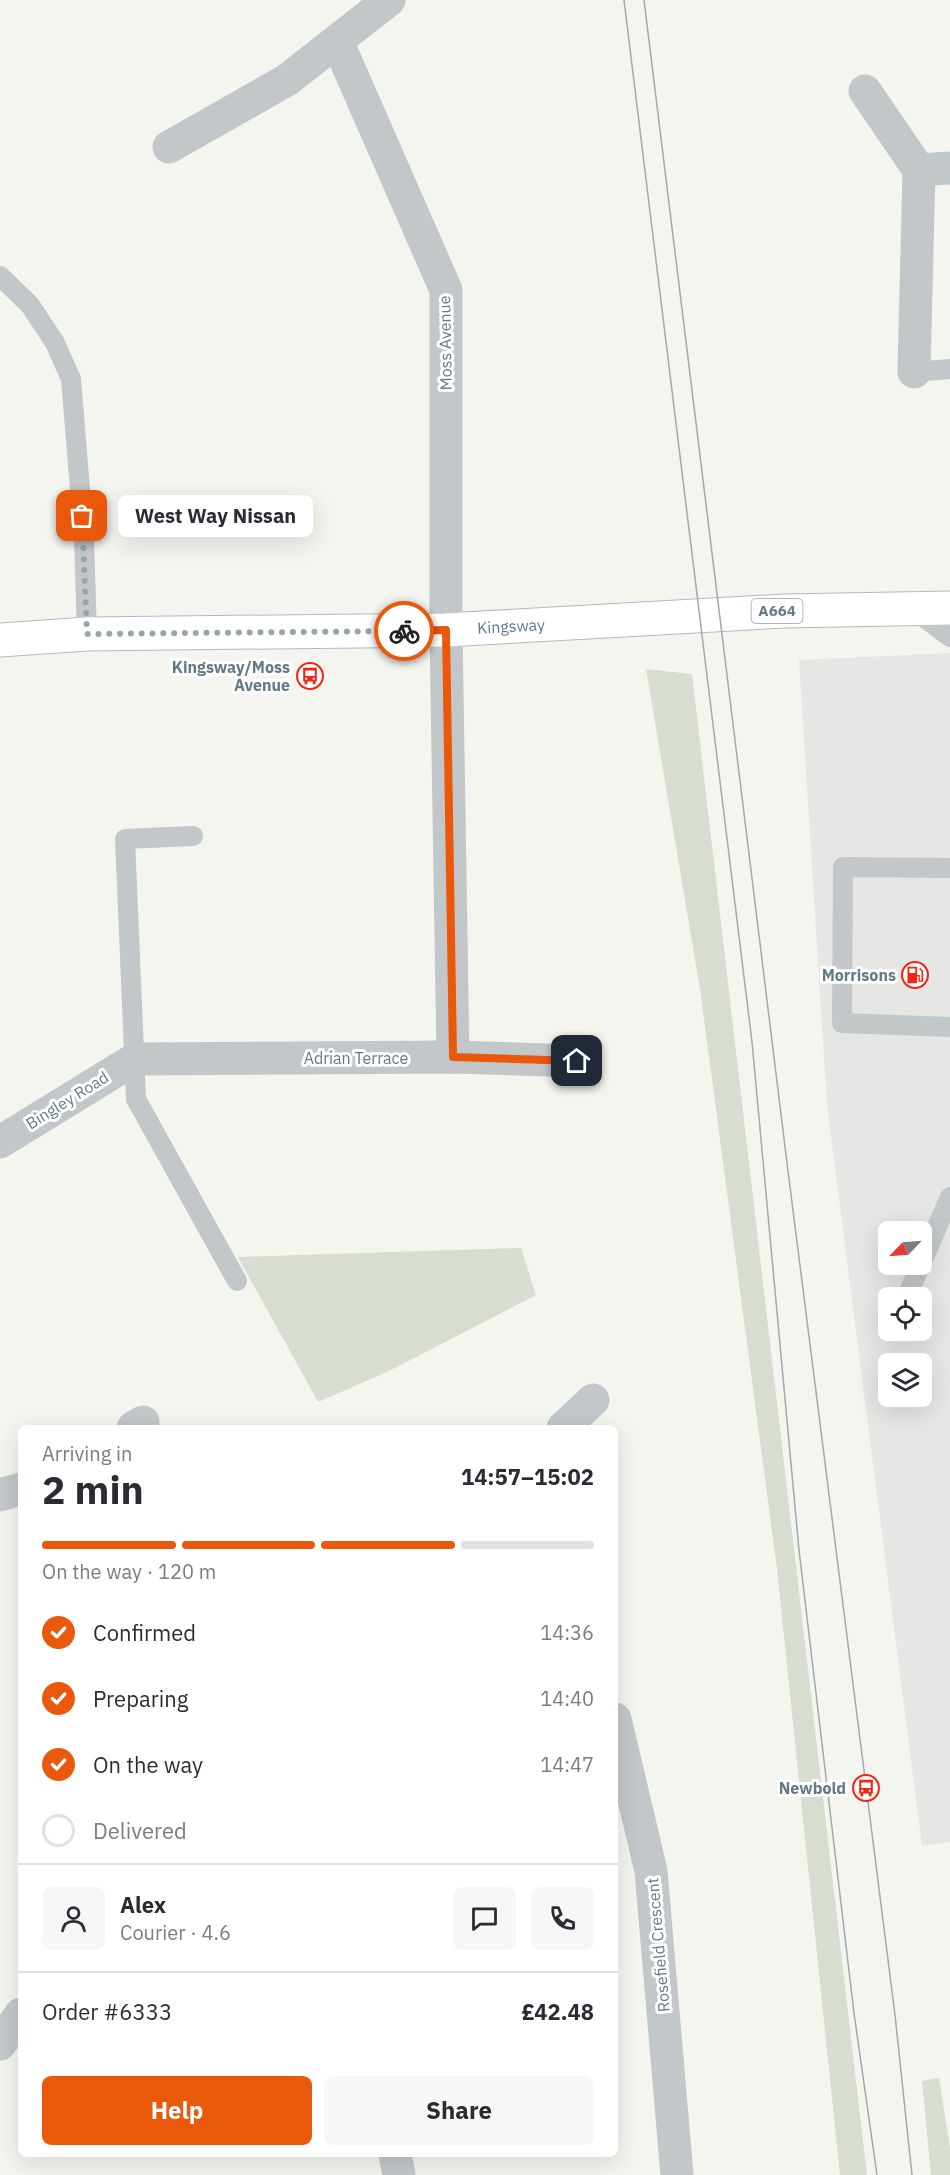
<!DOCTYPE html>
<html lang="en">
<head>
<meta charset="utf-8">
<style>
	body { margin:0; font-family:"IBM Plex Sans",sans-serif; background:#f7f7f7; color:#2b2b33; height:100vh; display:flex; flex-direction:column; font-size:22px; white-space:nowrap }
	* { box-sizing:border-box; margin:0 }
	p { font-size:20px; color:#7c7c81 }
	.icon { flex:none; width:33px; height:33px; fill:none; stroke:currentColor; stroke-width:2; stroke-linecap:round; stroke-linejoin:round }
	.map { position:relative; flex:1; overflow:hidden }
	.panel { position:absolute; left:18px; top:1425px; width:600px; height:732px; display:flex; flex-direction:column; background:#fff; border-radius:9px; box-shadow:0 6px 24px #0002 }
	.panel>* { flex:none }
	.needle { width:39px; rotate:245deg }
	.fabs { position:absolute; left:878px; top:1221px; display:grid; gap:12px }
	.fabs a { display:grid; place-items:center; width:54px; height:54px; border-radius:9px; background:#fff; box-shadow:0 6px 24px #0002; font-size:30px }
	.pin { position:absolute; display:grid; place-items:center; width:51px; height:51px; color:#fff; margin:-26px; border-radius:12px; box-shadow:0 3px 9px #0006 }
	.courier { position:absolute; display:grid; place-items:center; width:60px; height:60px; margin:-30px; border:4px solid #ea580c; border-radius:50%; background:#fff; color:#222; box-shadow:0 2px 8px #0007 }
	.bubble { position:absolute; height:42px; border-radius:9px; background:#fff; box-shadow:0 6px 24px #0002; font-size:20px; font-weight:700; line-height:42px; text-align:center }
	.headline em { font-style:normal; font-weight:700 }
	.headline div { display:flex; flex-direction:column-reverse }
	.headline { display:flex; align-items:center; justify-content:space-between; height:102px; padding:0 24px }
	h1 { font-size:39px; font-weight:700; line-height:45px }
	.bar { display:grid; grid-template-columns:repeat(4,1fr); gap:9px 6px; align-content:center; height:72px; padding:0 24px }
	.bar i { height:8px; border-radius:4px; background:#e1e1e2 }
	.bar .active { background:#ea580c }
	.bar p { grid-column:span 4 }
	.line { display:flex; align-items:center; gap:15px; padding:0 24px; border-top:2px solid #e1e1e2 }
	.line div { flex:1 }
	.round { display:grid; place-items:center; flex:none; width:63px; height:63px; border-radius:9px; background:#f7f7f7 }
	ol { padding:0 24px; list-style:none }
	li { display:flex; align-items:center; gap:18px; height:66px }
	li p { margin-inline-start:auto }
	li .icon { padding:6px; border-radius:50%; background:#ea580c; color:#fff; stroke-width:4 }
	li:last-child { color:#7c7c81 }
	li i { width:33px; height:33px; border:3px solid #e1e1e2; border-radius:50% }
	.action { display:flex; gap:12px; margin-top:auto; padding:12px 24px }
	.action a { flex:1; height:69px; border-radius:9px; background:#ea580c; color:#fff; font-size:24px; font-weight:700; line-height:69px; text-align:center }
	.action a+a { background:#f7f7f7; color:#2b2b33 }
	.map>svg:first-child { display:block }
	.built { fill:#e6e6e4; fill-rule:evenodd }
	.green { fill:#d7ddd1 }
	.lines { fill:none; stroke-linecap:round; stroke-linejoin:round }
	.primary-casing { stroke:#b2b9bc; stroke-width:35 }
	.lane { stroke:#c2c7ca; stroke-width:20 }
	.street { stroke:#c2c7ca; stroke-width:33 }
	.primary { stroke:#fff; stroke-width:33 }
	.tram { stroke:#a0a9ad; stroke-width:1.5 }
	.done { stroke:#95a5aa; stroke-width:6; stroke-dasharray:0 10.8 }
	.route { stroke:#ea580c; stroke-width:8 }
	.labels { text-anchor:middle; stroke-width:6; stroke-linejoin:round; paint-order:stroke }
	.shield { fill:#fff; stroke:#90a2aa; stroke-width:1.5 }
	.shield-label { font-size:15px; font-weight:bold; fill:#617a85 }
	.street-label { font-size:16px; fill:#617a85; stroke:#fff }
	.poi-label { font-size:16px; font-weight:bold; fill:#617a85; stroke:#fff; text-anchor:end }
</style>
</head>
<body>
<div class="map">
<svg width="950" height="2175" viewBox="0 0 950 2175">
	<rect width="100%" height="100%" fill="#f5f5f0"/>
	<!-- built -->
	<path class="built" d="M950,653V1842L922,1846L827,1105L799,660ZM888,1232H921V1264H888ZM888,1298H921V1330H888ZM888,1364H921V1396H888Z"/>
	<!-- green -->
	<g class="green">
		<polygon points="646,669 692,674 867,2175 840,2175 777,1569 700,989"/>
		<polygon points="521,1248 536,1295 389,1371 318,1402 238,1257"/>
		<polygon points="939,2078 950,2148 950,2175 931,2175 922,2081"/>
	</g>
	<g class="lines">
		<defs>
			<polyline id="primary" points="0,640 87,634 446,630 784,611 950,608"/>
		</defs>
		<!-- primary casing -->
		<use href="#primary" class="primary-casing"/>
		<!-- lane -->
		<g class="lane">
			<polyline points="0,276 30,305 55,343 71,379 84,538 87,634"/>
			<polyline points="914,372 950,369"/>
			<polyline points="914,610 950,637"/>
			<polyline points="193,836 125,839 136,1099 237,1281"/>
			<polyline points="950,868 843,867 842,1023 950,1027"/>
			<polyline points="921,1264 950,1197"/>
			<polyline points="906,1298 921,1264"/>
		</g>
		<!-- street -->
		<g class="street">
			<polyline points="337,41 446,290 446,630 453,1057"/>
			<polyline points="865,91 919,170 950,168"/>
			<polyline points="169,147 287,80 389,0"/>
			<polyline points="914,372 919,170"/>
			<polyline points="0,1142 135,1059 453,1057 577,1061"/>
			<polyline points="133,1428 143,1422"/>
			<polyline points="563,1428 593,1400"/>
			<polyline points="0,1495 21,1489"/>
			<polyline points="615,1719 651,1871 677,2175"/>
			<polyline points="0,2044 21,2014"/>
			<polyline points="395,2154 399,2175"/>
		</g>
		<!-- primary -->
		<use href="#primary" class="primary"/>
		<!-- tram -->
		<g class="tram">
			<polyline points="624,0 752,1042 799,1550 854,2013 877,2175"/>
			<polyline points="644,0 787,1163 895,2015 912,2175"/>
		</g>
	</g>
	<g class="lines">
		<!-- done -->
		<polyline class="done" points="82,516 87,634 404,631"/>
		<!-- route -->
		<polyline class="route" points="404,631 446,630 453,1057 577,1061"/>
	</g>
	<!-- icons -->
	<defs>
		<symbol id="bus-ring" viewBox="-11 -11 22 22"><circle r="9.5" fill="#fff" stroke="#f52410" stroke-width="1.5"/><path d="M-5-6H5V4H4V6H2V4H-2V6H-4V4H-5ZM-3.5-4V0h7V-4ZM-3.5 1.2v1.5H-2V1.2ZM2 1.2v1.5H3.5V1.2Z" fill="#f52410"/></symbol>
		<symbol id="fuel-ring" viewBox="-11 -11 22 22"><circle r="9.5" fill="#fff" stroke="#f52410" stroke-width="1.5"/><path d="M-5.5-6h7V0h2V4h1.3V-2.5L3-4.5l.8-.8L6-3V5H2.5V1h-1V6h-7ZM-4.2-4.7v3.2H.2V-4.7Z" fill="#f52410"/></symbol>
	</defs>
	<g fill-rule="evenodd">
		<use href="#bus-ring" x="295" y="661" width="30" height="30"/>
		<use href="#fuel-ring" x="900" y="960" width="30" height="30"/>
		<use href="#bus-ring" x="851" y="1773" width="30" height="30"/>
	</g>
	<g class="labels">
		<!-- shield labels -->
		<rect class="shield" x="751.5" y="599" width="51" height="24" rx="4.5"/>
		<g class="shield-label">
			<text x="777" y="616">A664</text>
		</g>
		<!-- street labels -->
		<g class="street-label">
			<text transform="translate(445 343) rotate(-91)" y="6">Moss Avenue</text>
			<text transform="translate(511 626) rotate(-3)" y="6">Kingsway</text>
			<text x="356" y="1064">Adrian Terrace</text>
			<text transform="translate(67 1100) rotate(-32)" y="6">Bingley Road</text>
			<text transform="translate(658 1945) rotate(-95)" y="6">Rosefield Crescent</text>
		</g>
		<!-- poi labels -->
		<g class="poi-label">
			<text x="290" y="673">Kingsway/Moss<tspan x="290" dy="18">Avenue</tspan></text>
			<text x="896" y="981">Morrisons</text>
			<text x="846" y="1794">Newbold</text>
		</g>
	</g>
</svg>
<div class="fabs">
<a><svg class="needle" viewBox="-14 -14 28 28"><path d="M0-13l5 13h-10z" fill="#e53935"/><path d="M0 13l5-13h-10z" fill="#7c7c81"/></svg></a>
<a><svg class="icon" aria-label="locate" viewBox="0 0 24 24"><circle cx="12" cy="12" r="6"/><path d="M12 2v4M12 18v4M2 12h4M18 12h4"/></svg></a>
<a><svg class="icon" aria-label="layers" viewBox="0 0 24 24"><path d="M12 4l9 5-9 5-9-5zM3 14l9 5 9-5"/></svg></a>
</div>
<div class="pin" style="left:82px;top:516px;background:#ea580c"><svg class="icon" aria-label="bag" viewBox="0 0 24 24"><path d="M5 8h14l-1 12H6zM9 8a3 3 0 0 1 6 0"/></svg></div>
<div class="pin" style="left:577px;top:1061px;background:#1f2937"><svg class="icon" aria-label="home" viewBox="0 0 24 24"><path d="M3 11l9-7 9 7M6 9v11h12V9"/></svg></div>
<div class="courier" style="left:404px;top:631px"><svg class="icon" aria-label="bike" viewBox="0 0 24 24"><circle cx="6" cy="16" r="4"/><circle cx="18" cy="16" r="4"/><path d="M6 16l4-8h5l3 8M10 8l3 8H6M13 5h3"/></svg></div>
<div class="bubble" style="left:118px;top:495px;width:195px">West Way Nissan</div>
<section class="panel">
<div class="headline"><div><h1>2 min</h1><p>Arriving in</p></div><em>14:57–15:02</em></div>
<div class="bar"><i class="active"></i><i class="active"></i><i class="active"></i><i></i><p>On the way · 120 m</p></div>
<ol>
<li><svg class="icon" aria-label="check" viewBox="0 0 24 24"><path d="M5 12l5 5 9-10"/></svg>Confirmed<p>14:36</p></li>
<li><svg class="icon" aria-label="check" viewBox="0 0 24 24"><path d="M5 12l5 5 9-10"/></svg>Preparing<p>14:40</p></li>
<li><svg class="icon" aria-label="check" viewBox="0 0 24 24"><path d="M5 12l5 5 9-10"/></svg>On the way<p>14:47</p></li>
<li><i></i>Delivered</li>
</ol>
<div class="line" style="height:108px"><a class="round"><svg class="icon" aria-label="person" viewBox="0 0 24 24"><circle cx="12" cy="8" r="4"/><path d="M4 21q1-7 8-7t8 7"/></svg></a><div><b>Alex</b><p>Courier · 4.6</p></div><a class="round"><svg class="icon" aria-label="chat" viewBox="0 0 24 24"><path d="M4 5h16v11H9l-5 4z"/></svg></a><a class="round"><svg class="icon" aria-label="phone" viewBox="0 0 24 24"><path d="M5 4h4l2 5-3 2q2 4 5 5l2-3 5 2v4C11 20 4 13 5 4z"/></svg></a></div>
<div class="line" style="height:78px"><div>Order #6333</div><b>£42.48</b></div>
<div class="action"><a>Help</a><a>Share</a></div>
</section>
</div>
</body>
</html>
